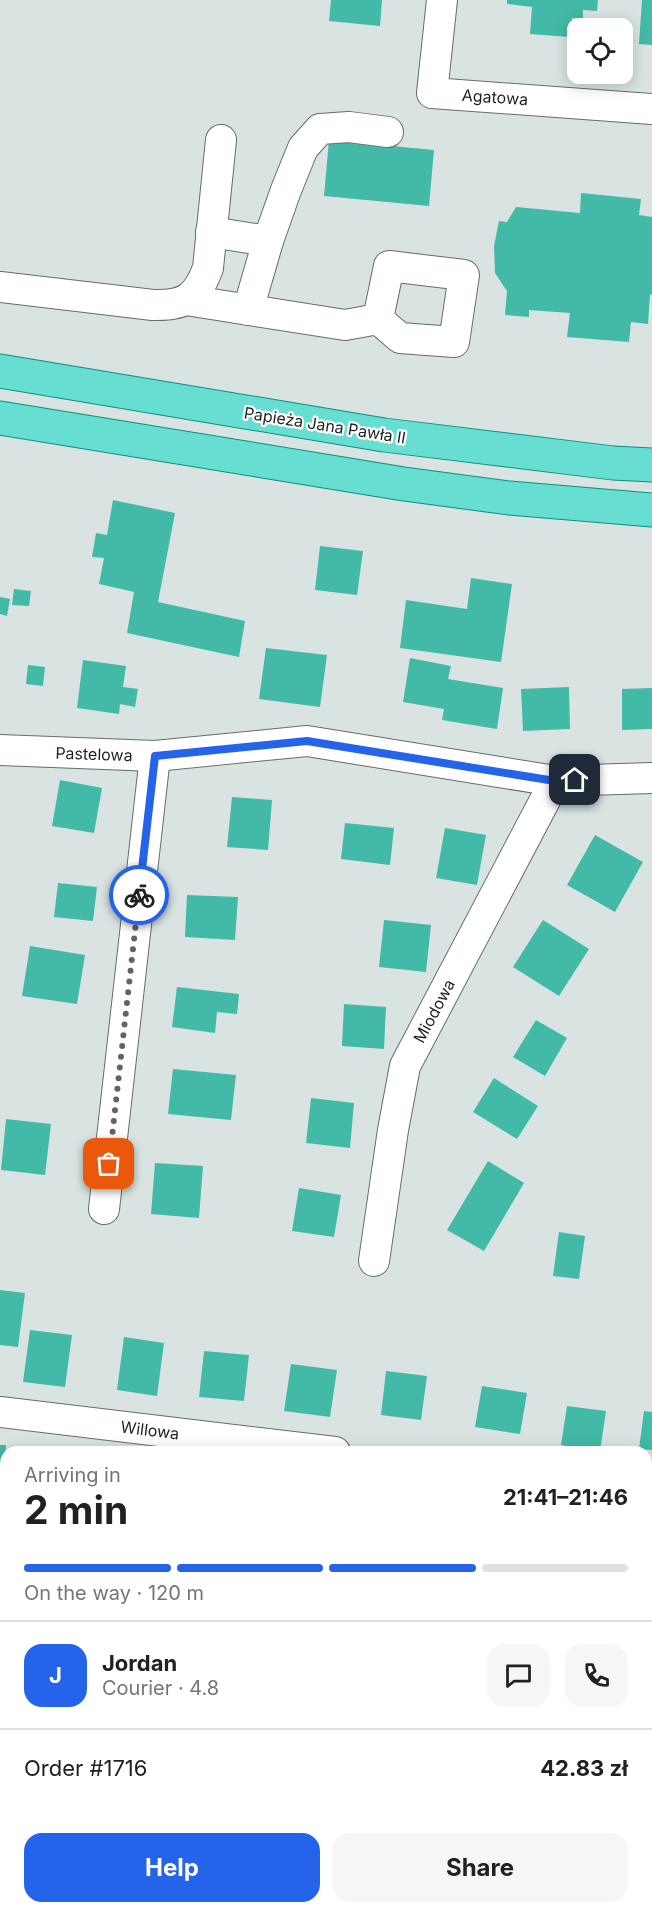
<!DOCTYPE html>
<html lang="en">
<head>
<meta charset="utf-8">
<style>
	body { margin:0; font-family:Inter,sans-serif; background:#f6f6f6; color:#202124; height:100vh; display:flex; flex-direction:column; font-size:22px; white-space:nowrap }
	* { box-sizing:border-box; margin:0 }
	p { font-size:20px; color:#757577 }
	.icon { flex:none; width:33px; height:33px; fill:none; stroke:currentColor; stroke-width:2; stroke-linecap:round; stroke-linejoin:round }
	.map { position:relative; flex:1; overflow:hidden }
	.drawer { position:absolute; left:0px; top:1446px; width:652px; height:468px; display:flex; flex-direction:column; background:#fff; border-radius:18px 18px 0 0; box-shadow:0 3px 15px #0003 }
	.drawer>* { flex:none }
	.controls { position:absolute; left:567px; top:18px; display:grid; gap:12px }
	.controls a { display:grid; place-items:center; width:66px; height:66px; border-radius:12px; background:#fff; box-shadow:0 3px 15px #0003; font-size:30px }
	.pin { position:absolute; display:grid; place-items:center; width:51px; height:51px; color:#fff; margin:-26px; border-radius:12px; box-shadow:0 3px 9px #0006 }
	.courier { position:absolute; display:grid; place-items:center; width:60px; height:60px; margin:-30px; border:4px solid #2563eb; border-radius:50%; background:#fff; color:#222; box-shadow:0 2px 8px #0007 }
	.head em { font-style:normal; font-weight:700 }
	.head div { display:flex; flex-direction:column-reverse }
	.head { display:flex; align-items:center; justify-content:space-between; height:102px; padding:0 24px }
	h1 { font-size:39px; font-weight:700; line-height:45px }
	.bar { display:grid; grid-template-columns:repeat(4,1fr); gap:9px 6px; align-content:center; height:72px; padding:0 24px }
	.bar i { height:8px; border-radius:4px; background:#e0e0e0 }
	.bar .on { background:#2563eb }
	.bar p { grid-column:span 4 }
	.line { display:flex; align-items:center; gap:15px; padding:0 24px; border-top:2px solid #e0e0e0 }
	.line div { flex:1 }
	.round { display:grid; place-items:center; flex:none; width:63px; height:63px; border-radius:18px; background:#f6f6f6 }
	.button { display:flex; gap:12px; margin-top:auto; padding:12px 24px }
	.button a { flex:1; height:69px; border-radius:18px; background:#2563eb; color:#fff; font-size:24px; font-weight:700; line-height:69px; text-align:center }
	.button a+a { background:#f6f6f6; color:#202124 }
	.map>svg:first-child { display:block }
	.building { fill:#43b9a8 }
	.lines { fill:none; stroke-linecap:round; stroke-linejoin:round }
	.minor-casing { stroke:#636d6b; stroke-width:32 }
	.major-casing { stroke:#0a8e80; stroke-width:35 }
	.minor { stroke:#fff; stroke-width:30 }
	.major { stroke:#66ded1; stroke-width:33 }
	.done { stroke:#5f6564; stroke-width:6; stroke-dasharray:0 10.8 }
	.route { stroke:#2563eb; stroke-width:8 }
	.labels { text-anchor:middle; stroke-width:4.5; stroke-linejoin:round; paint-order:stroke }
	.street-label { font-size:16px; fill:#1d2120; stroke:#fff }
</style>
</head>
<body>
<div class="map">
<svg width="652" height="1914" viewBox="0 0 652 1914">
	<rect width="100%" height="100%" fill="#d9e4e2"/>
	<!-- building -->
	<g class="building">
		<polygon points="331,0 382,0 380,26 329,21"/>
		<polygon points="507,0 598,0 597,11 583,10 583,19 572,18 570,37 530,34 532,7 507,4"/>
		<polygon points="642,0 652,0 652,45 639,44"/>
		<polygon points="329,140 434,150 429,206 324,196"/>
		<polygon points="581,193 641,199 639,215 652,217 652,294 650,295 648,324 631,322 629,342 567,337 570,313 529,310 529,317 505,315 507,291 495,273 494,246 499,221 507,222 516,207 580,213"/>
		<polygon points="113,500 175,513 158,602 245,621 239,657 127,633 134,592 99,584 104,558 92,557 96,533 107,535"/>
		<polygon points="320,546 363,551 357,595 315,590"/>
		<polygon points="471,578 512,584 501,662 400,648 406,600 467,609"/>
		<polygon points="14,589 31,591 29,606 12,605"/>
		<polygon points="0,597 10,599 7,616 0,614"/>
		<polygon points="266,648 327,655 320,707 259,699"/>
		<polygon points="410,658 451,666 448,679 503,688 497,729 442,720 444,709 403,702"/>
		<polygon points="83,660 126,666 123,687 138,689 135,707 120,704 119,714 77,708"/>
		<polygon points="28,665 45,667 43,686 26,684"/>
		<polygon points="569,687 570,729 523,731 521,689"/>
		<polygon points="652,688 652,729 622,730 622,689"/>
		<polygon points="60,780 102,788 94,833 52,826"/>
		<polygon points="232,797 272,800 268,850 227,847"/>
		<polygon points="345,823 394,828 390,865 341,859"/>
		<polygon points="445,828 486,835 477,885 436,878"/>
		<polygon points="595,835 643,862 615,912 567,885"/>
		<polygon points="58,883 97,887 93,921 54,917"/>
		<polygon points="187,895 238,897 235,940 185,937"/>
		<polygon points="384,920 431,925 426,972 379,967"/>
		<polygon points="543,920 589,949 559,996 513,967"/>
		<polygon points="30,946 85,955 77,1004 22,996"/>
		<polygon points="177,987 239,994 237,1014 217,1012 215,1033 172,1027"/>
		<polygon points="344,1004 386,1007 384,1049 342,1046"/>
		<polygon points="536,1020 567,1038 545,1076 513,1057"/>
		<polygon points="173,1069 236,1075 231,1120 168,1114"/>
		<polygon points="494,1078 538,1106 517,1139 473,1112"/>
		<polygon points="311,1098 354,1103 350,1148 306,1143"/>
		<polygon points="6,1119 51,1124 45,1175 1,1170"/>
		<polygon points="488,1161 524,1183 484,1251 447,1230"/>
		<polygon points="155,1163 203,1166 199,1218 151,1214"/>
		<polygon points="299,1188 341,1195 334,1237 292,1231"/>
		<polygon points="559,1232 585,1236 579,1279 553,1276"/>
		<polygon points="0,1290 25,1293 18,1347 0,1345"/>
		<polygon points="30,1330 72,1335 65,1387 23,1382"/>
		<polygon points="124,1337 164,1343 157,1396 117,1390"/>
		<polygon points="204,1351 249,1355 244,1401 199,1397"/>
		<polygon points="291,1364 337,1370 330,1417 284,1411"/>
		<polygon points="386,1371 427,1376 421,1420 381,1415"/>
		<polygon points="482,1386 527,1393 520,1434 475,1427"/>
		<polygon points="567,1406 606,1411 600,1451 561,1445"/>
		<polygon points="644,1411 652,1412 652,1450 639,1449"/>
		<polygon points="0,1445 6,1445 2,1486 0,1486"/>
		<rect x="646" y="1525" width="6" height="44"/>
		<polygon points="0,1627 6,1628 6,1676 0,1675"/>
		<polygon points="0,1782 6,1789 6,1810 0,1815"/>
		<polygon points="0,1821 6,1828 6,1858 0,1863"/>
		<polygon points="0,1867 6,1873 5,1908 11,1914 0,1914"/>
		<polygon points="477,1908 499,1908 489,1914 480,1914"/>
		<polygon points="519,1908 550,1908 540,1914 522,1914"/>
	</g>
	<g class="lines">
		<defs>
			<g id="minor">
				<polyline points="442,0 432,93 652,109"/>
				<polyline points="211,232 268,241 286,190 303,148 320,129 349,127 388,132"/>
				<path d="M0,287L153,305C185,306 197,298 208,268L221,140"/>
				<polyline points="186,300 345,325 378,319 400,338 454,342 464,275 389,266 378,319"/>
				<polyline points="248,310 268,241"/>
				<polyline points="0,750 155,756 307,741 555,781 652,778"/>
				<polyline points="104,1209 155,756"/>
				<polyline points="374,1261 393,1130 405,1066 555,781"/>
				<polyline points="0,1412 335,1452"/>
				<polyline points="646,1491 652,1492"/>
				<polyline points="0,1728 6,1729"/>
				<polyline points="646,1815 652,1816"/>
			</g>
			<g id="major">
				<polyline points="0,371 384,435 613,463 652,465"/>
				<polyline points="0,418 404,484 509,498 652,510"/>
			</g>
		</defs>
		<!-- minor casing -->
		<use href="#minor" class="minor-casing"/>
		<!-- major casing -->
		<use href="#major" class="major-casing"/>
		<!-- minor -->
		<use href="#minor" class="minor"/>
		<!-- major -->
		<use href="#major" class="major"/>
	</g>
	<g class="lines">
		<!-- done -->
		<polyline class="done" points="109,1164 139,895"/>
		<!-- route -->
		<polyline class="route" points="139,895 155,756 307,741 555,781 575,780"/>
	</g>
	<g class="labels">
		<!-- street labels -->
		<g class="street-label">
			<text transform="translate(495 97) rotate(4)" y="6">Agatowa</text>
			<text transform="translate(325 425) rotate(9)" y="6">Papieża Jana Pawła II</text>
			<text transform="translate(94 754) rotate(2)" y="6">Pastelowa</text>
			<text transform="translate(434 1011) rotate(-62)" y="6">Miodowa</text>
			<text transform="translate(150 1430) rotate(7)" y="6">Willowa</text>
		</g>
	</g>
</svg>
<div class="controls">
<a><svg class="icon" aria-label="locate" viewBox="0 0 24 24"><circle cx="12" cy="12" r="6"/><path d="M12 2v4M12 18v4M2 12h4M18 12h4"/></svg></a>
</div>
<div class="pin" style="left:109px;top:1164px;background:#ea580c"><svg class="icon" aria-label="bag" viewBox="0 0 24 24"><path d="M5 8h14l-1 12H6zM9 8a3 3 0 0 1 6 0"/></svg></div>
<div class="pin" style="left:575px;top:780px;background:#1f2937"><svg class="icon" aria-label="home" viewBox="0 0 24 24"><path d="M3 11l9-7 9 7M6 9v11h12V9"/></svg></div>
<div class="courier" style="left:139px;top:895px"><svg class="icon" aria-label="bike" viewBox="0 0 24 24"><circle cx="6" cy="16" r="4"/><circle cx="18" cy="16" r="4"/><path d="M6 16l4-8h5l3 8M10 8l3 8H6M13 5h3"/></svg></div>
<section class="drawer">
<div class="head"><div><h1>2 min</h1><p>Arriving in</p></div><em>21:41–21:46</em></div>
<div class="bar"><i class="on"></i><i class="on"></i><i class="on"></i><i></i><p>On the way · 120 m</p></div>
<div class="line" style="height:108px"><b class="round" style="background:#2563eb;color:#fff">J</b><div><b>Jordan</b><p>Courier · 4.8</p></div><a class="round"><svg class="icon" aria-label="chat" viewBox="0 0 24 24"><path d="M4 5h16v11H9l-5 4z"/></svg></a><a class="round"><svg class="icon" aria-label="phone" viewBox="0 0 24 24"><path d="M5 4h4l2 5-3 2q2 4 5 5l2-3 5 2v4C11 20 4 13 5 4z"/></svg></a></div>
<div class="line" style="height:78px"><div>Order #1716</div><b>42.83 zł</b></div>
<div class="button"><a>Help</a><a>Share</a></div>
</section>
</div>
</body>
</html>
